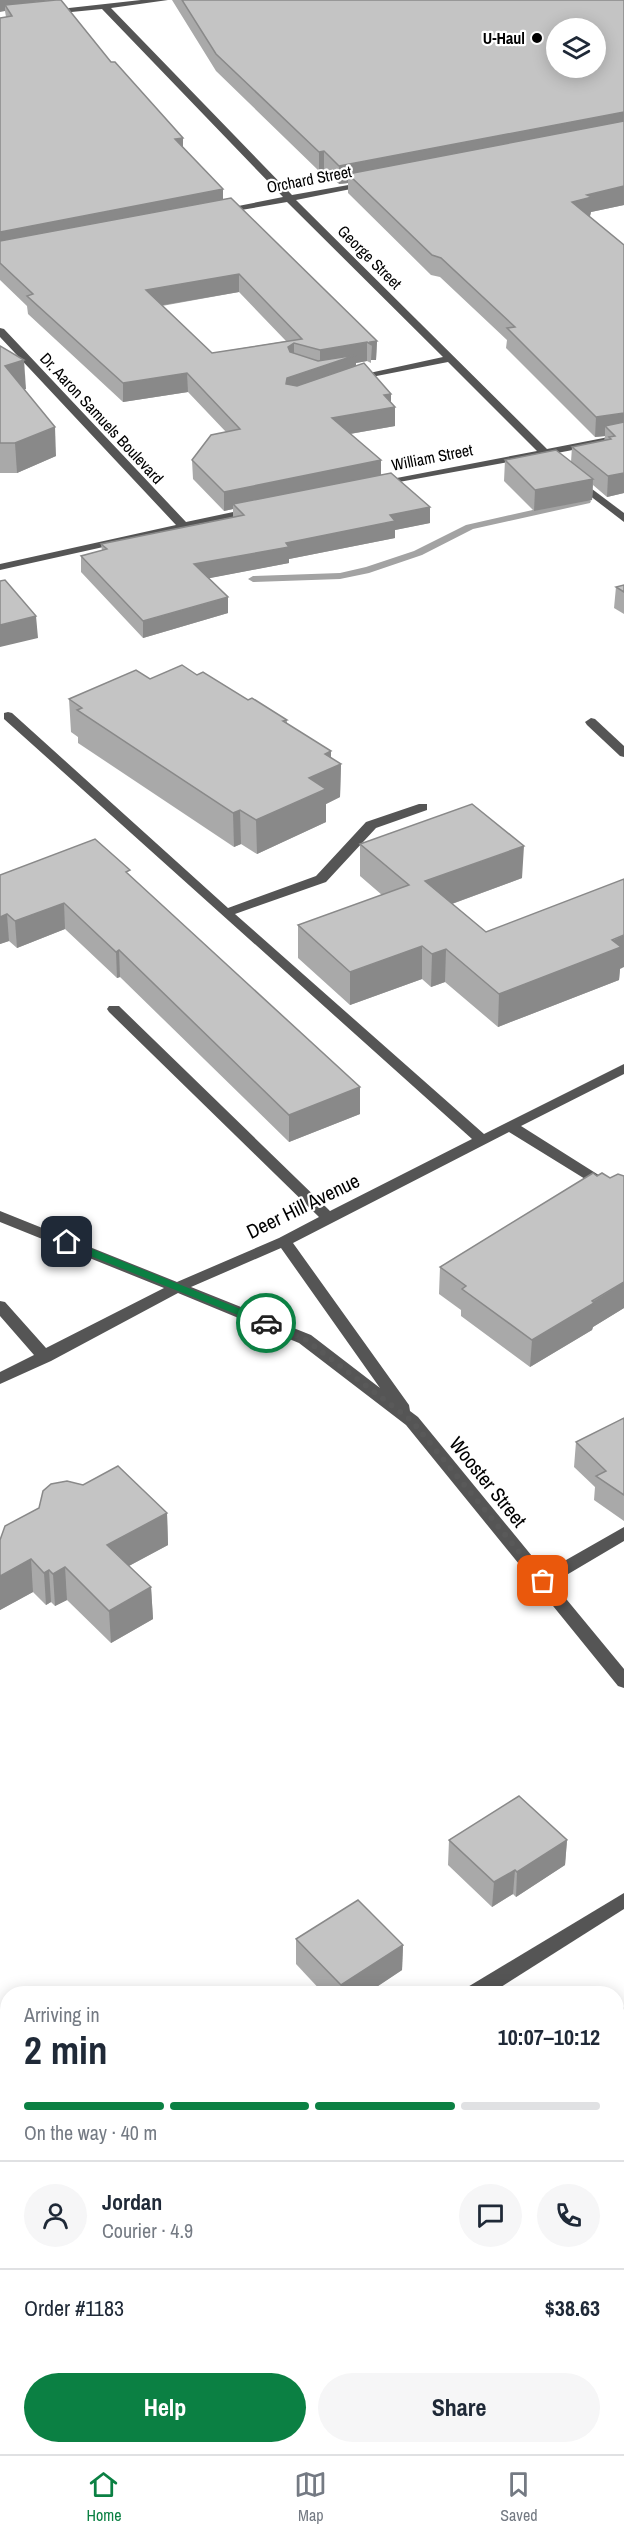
<!DOCTYPE html>
<html lang="en">
<head>
<meta charset="utf-8">
<style>
	body { margin:0; font-family:"Archivo Narrow",sans-serif; background:#f6f6f7; color:#1f2937; height:100vh; display:flex; flex-direction:column; font-size:22px; white-space:nowrap }
	* { box-sizing:border-box; margin:0 }
	p { font-size:20px; color:#747a83 }
	.icon { flex:none; width:33px; height:33px; fill:none; stroke:currentColor; stroke-width:2; stroke-linecap:round; stroke-linejoin:round }
	.map { position:relative; flex:1; overflow:hidden }
	.drawer { position:absolute; left:0px; top:1986px; width:624px; height:468px; display:flex; flex-direction:column; background:#fff; border-radius:24px 24px 0 0; box-shadow:0 3px 15px #0003 }
	.drawer>* { flex:none }
	.buttons { position:absolute; left:546px; top:18px; display:grid; gap:12px }
	.buttons a { display:grid; place-items:center; width:60px; height:60px; border-radius:50%; background:#fff; box-shadow:0 3px 15px #0003; font-size:30px }
	.pin { position:absolute; display:grid; place-items:center; width:51px; height:51px; color:#fff; margin:-26px; border-radius:12px; box-shadow:0 3px 9px #0006 }
	.courier { position:absolute; display:grid; place-items:center; width:60px; height:60px; margin:-30px; border:4px solid #0b8043; border-radius:50%; background:#fff; color:#222; box-shadow:0 2px 8px #0007 }
	.summary em { font-style:normal; font-weight:700 }
	.summary div { display:flex; flex-direction:column-reverse }
	.summary { display:flex; align-items:center; justify-content:space-between; height:102px; padding:0 24px }
	h1 { font-size:39px; font-weight:700; line-height:45px }
	.bar { display:grid; grid-template-columns:repeat(4,1fr); gap:9px 6px; align-content:center; height:72px; padding:0 24px }
	.bar i { height:8px; border-radius:4px; background:#e0e1e3 }
	.bar .on { background:#0b8043 }
	.bar p { grid-column:span 4 }
	.line { display:flex; align-items:center; gap:15px; padding:0 24px; border-top:2px solid #e0e1e3 }
	.line div { flex:1 }
	.round { display:grid; place-items:center; flex:none; width:63px; height:63px; border-radius:32px; background:#f6f6f7 }
	.action { display:flex; gap:12px; margin-top:auto; padding:12px 24px }
	.action a { flex:1; height:69px; border-radius:36px; background:#0b8043; color:#fff; font-size:24px; font-weight:700; line-height:69px; text-align:center }
	.action a+a { background:#f6f6f7; color:#1f2937 }
	.tabs { display:flex; justify-content:space-around; align-items:center; height:84px; border-top:2px solid #e0e1e3; background:#fff; font-size:16px; color:#747a83 }
	.tabs a { display:grid; justify-items:center; gap:3px }
	.tabs .on { color:#0b8043 }
	.map>svg:first-child { display:block }
	.lines { fill:none; stroke-linecap:round; stroke-linejoin:round }
	.stream { fill:#a3a3a3; fill-rule:evenodd }
	.minor { fill:#555; fill-rule:evenodd }
	.wall { fill:#a9a9a9; fill-rule:evenodd }
	.shaded-wall { fill:#898989 }
	.building { fill:#c4c4c4; stroke:#898989; stroke-width:1.5; fill-rule:evenodd }
	.route { fill:#0b8043 }
	.done { stroke:#595959; stroke-width:6; stroke-dasharray:0 10.8 }
	.poi-dot { fill:#000; stroke:#fff; stroke-width:2 }
	.labels { text-anchor:middle; stroke-width:4.5; stroke-linejoin:round; paint-order:stroke }
	.far-poi-label { font-size:16px; font-weight:bold; fill:#000; stroke:#fff; text-anchor:end }
	.far-street-label { font-size:16px; fill:#000; stroke:#fff }
	.street-label { font-size:20px; fill:#000; stroke:#fff }
</style>
</head>
<body>
<div class="map">
<svg width="624" height="2454" viewBox="0 0 624 2454">
	<rect width="100%" height="100%" fill="#fff"/>
	<g class="lines">
		<!-- stream -->
		<polygon class="stream" points="586,498 591,501 590,503 473,529 422,555 369,573 340,579 253,582 248,579 253,576 340,573 366,567 414,551 466,525"/>
		<!-- minor -->
		<g class="minor">
			<polygon points="141,0 168,0 111,8 292,195 371,181 371,185 296,200 547,449 624,434 624,440 552,454 562,465 557,468 542,456 377,486 377,482 381,481 537,451 448,362 351,381 351,377 443,357 287,202 218,214 218,210 283,197 102,9 51,14 47,12 51,10"/>
			<polygon points="0,328 4,329 186,522 252,508 256,509 256,513 0,570 0,564 176,525 0,337"/>
			<polygon points="576,477 624,513 624,522 572,482 571,480"/>
			<path d="M8,712L12,713L228,908L316,876L366,822L419,804H427V810L376,828L326,882L235,914L484,1134L624,1064V1074L521,1126L624,1191V1203L509,1132L293,1243L409,1405L410,1411L418,1417L545,1572L624,1527V1541L553,1583L624,1669V1688L618,1686L406,1425L299,1343L178,1293L51,1361L0,1384V1372L34,1355L0,1316V1301L5,1302L46,1348L164,1288L0,1222V1211L177,1282L279,1238L319,1217L109,1012L107,1009L109,1006H119L330,1211L472,1139L4,719V713ZM281,1248L380,1388L311,1335L191,1287Z"/>
			<polygon points="591,718 595,719 624,746 624,757 620,756 587,725 585,722"/>
			<polygon points="624,1893 624,1909 490,1994 464,1994 466,1988"/>
			<polygon points="624,2417 624,2440 616,2443 616,2420"/>
			<polygon points="584,2446 611,2446 607,2454 580,2454"/>
		</g>
	</g>
	<!-- wall -->
	<g class="wall">
		<path d="M0,0L111,62L183,147L223,199L377,341L376,360H371V363L367,361L356,363V366L391,394V403L395,426L350,434L381,460V475L430,523L395,530V538L289,559V563L209,578L228,597V613L143,638L81,572V556L102,551L101,544L233,517V509L224,511L193,479L192,460L226,432L188,392L123,402L28,314L27,306L0,280V18L6,17L5,11ZM239,292L286,341L212,353L162,306Z"/>
		<polygon points="172,0 624,0 624,205 591,212 590,216 589,216 624,493 607,497 593,485 592,500 534,511 504,481 505,460 571,462 572,447 604,441 605,436 595,437 506,348 507,340 440,277 431,275 348,193 348,183 339,184 324,170 319,171 216,71"/>
		<polygon points="0,346 26,389 24,389 56,456 17,473 0,473"/>
		<polygon points="624,585 624,614 614,608 616,587"/>
		<polygon points="197,675 287,720 287,724 331,751 331,758 341,764 340,797 326,804 326,822 257,854 241,844 234,847 78,743 78,737 71,732 69,699 150,679"/>
		<polygon points="360,844 522,878 452,904 486,932 620,969 619,980 498,1027 445,982 431,987 422,979 350,1005 298,958 298,925 382,895 360,876"/>
		<polygon points="0,875 130,876 360,1087 360,1114 289,1142 120,977 117,978 65,929 17,948 9,941 0,944"/>
		<polygon points="597,1176 610,1178 624,1176 624,1308 593,1327 592,1330 530,1367 461,1316 461,1310 439,1294 440,1267"/>
		<polygon points="624,1418 624,1521 594,1500 595,1487 574,1467 576,1442"/>
		<polygon points="167,1513 168,1545 129,1566 151,1587 153,1619 111,1643 67,1600 55,1606 51,1602 46,1605 33,1592 0,1610 0,1540"/>
		<polygon points="449,1840 567,1840 565,1865 516,1897 513,1894 492,1907 448,1865"/>
		<polygon points="296,1939 403,1945 402,1970 366,1994 324,1994 296,1964"/>
		<polygon points="624,2007 624,2112 616,2118 616,2029 621,2026 623,2008"/>
		<polygon points="128,2446 236,2446 228,2454 134,2454"/>
	</g>
	<!-- shaded-wall -->
	<g class="shaded-wall">
		<polygon points="0,0 54,0 5,5 5,11 0,12"/>
		<polygon points="624,112 624,130 348,174 348,183 339,184 339,166"/>
		<polygon points="183,138 183,155 175,139"/>
		<polygon points="324,151 324,170 319,171 319,152"/>
		<polygon points="624,186 624,205 591,212 590,216 571,220 572,202 587,195"/>
		<polygon points="223,189 223,206 0,250 0,232"/>
		<polygon points="239,274 239,292 146,308 146,290"/>
		<polygon points="377,341 376,360 371,360 372,345 370,342"/>
		<polygon points="367,342 367,361 356,363 356,373 287,397 286,384 287,378 320,367 320,350"/>
		<polygon points="294,343 294,361 288,347"/>
		<polygon points="24,360 26,389 7,395 5,366"/>
		<polygon points="187,373 188,392 123,402 123,383"/>
		<polygon points="391,394 391,408 395,407 395,426 332,437 332,418 384,395"/>
		<polygon points="624,413 624,433 605,426 605,436 595,437 596,417"/>
		<polygon points="55,427 56,456 17,473 15,443"/>
		<polygon points="381,460 381,480 233,504 233,509 224,511 224,492"/>
		<polygon points="624,473 624,493 607,497 608,476"/>
		<polygon points="593,479 592,500 534,511 535,490"/>
		<polygon points="430,507 430,523 395,530 395,538 289,559 289,563 195,581 194,564 286,543 390,515"/>
		<polygon points="228,597 228,613 143,638 143,621"/>
		<polygon points="36,616 38,638 0,647 0,625"/>
		<polygon points="331,751 331,768 341,764 340,797 326,804 326,822 257,854 256,820 309,778 325,754"/>
		<polygon points="240,810 241,844 234,847 233,813"/>
		<polygon points="524,846 522,878 424,914 425,881"/>
		<polygon points="64,903 65,929 17,948 15,921"/>
		<polygon points="7,914 9,941 0,944 0,917"/>
		<polygon points="624,935 624,967 620,969 619,980 498,1027 499,994"/>
		<polygon points="422,946 422,979 350,1005 350,972"/>
		<polygon points="446,949 445,982 431,987 432,954"/>
		<polygon points="119,950 120,977 117,978 116,952"/>
		<polygon points="360,1087 360,1114 289,1142 289,1115"/>
		<polygon points="624,1282 624,1308 593,1327 592,1330 530,1367 532,1340"/>
		<polygon points="167,1513 168,1545 108,1577 107,1545"/>
		<polygon points="31,1559 33,1592 0,1610 0,1576"/>
		<polygon points="65,1567 67,1600 55,1606 53,1574"/>
		<polygon points="49,1570 51,1602 46,1605 44,1573"/>
		<polygon points="151,1587 153,1619 111,1643 109,1611"/>
		<polygon points="567,1840 565,1865 516,1897 517,1872"/>
		<polygon points="515,1870 513,1894 492,1907 494,1882"/>
		<polygon points="403,1945 402,1970 366,1994 341,1994 341,1985"/>
		<polygon points="624,2090 624,2112 616,2118 618,2094"/>
		<polygon points="8,2210 8,2236 0,2241 0,2215"/>
		<polygon points="8,2400 8,2414 0,2419 0,2405"/>
		<polygon points="143,2446 149,2446 149,2454 144,2454"/>
		<polygon points="207,2446 236,2446 228,2454 197,2454"/>
	</g>
	<!-- building -->
	<g class="building">
		<polygon points="56,0 61,0 111,62 115,62 183,138 175,139 223,189 0,232 0,18 12,16 5,5"/>
		<path d="M182,0H624V112L339,166L324,151L319,152L216,54ZM556,28H596V68H556Z"/>
		<polygon points="624,121 624,186 587,195 592,197 572,202 624,245 624,413 596,417 507,328 515,327 441,258 432,255 348,174"/>
		<path d="M231,198L377,341L370,342L372,345L367,342L320,350L294,343L288,347L290,352L318,361L356,355L287,378L286,384L297,386L364,363L391,394L384,395L395,407L332,418L381,460L224,492L192,460L211,435L240,429L187,373L123,383L27,296L33,294L0,263V241ZM239,274L302,339L212,353L146,290Z"/>
		<polygon points="0,346 24,360 5,366 55,427 15,443 0,443"/>
		<polygon points="624,422 624,473 608,476 572,447 611,439 609,437 615,436 605,426"/>
		<polygon points="556,450 593,479 535,490 505,460"/>
		<polygon points="391,473 430,507 390,515 395,521 286,543 289,547 194,564 228,597 143,621 81,556 107,549 101,544 244,515 233,504"/>
		<polygon points="5,580 36,616 0,625 0,581"/>
		<polygon points="624,585 624,592 616,587"/>
		<polygon points="182,665 197,675 203,672 248,700 252,698 287,720 283,721 331,751 325,754 341,764 309,778 326,789 256,820 240,810 233,813 77,710 82,708 69,699 136,670 150,679"/>
		<polygon points="472,804 524,846 425,881 486,932 624,879 624,935 612,940 621,947 499,994 446,949 432,954 422,946 350,972 298,925 409,885 360,844"/>
		<polygon points="95,839 130,870 126,872 360,1087 289,1115 119,950 116,952 64,903 15,921 7,914 0,917 0,875"/>
		<polygon points="593,1173 597,1176 602,1173 610,1178 618,1174 624,1176 624,1282 592,1301 594,1303 532,1340 462,1289 466,1286 440,1267"/>
		<polygon points="624,1418 624,1495 596,1476 606,1471 576,1442"/>
		<polygon points="118,1466 167,1513 107,1545 151,1587 109,1611 65,1567 53,1574 49,1570 44,1573 31,1559 0,1576 0,1540 5,1526 39,1508 43,1491 51,1484 67,1481 83,1485"/>
		<polygon points="519,1796 567,1840 517,1872 515,1870 494,1882 449,1840"/>
		<polygon points="358,1900 403,1945 341,1985 296,1939"/>
		<polygon points="624,2024 624,2090 618,2094 616,2092 616,2029"/>
		<polygon points="3,2136 8,2142 8,2210 0,2215 0,2138"/>
		<polygon points="0,2376 8,2386 8,2400 0,2405"/>
		<polygon points="156,2446 207,2446 197,2454 162,2454"/>
	</g>
	<!-- route -->
	<polygon class="route" points="67,1239 270,1321 271,1323 263,1325 63,1245 62,1242"/>
	<g class="lines">
		<!-- done -->
		<polyline class="done" points="266,1323 305,1339 412,1421 543,1581"/>
	</g>
	<!-- markers -->
	<circle class="poi-dot" cx="537" cy="38" r="6"/>
	<g class="labels">
		<!-- far-poi labels -->
		<g class="far-poi-label">
			<text x="525" y="44">U-Haul</text>
		</g>
		<!-- far-street labels -->
		<g class="far-street-label">
			<text transform="translate(309 179) rotate(-11)" y="6">Orchard Street</text>
			<text transform="translate(370 257) rotate(45)" y="6">George Street</text>
			<text transform="translate(102 418) rotate(47)" y="6">Dr. Aaron Samuels Boulevard</text>
			<text transform="translate(432 457) rotate(-11)" y="6">William Street</text>
		</g>
		<!-- street labels -->
		<g class="street-label">
			<text transform="translate(303 1206) rotate(-26)" y="7">Deer Hill Avenue</text>
			<text transform="translate(488 1482) rotate(51)" y="7">Wooster Street</text>
		</g>
	</g>
</svg>
<div class="buttons">
<a><svg class="icon" aria-label="layers" viewBox="0 0 24 24"><path d="M12 4l9 5-9 5-9-5zM3 14l9 5 9-5"/></svg></a>
</div>
<div class="pin" style="left:543px;top:1581px;background:#ea580c"><svg class="icon" aria-label="bag" viewBox="0 0 24 24"><path d="M5 8h14l-1 12H6zM9 8a3 3 0 0 1 6 0"/></svg></div>
<div class="pin" style="left:67px;top:1242px;background:#1f2937"><svg class="icon" aria-label="home" viewBox="0 0 24 24"><path d="M3 11l9-7 9 7M6 9v11h12V9"/></svg></div>
<div class="courier" style="left:266px;top:1323px"><svg class="icon" aria-label="car" viewBox="0 0 24 24"><path d="M5 17H2v-5l4-1 3-4h7l3 4 3 1v5h-3M9 17h6M6 11h13"/><circle cx="7" cy="17" r="2"/><circle cx="17" cy="17" r="2"/></svg></div>
<section class="drawer">
<div class="summary"><div><h1>2 min</h1><p>Arriving in</p></div><em>10:07–10:12</em></div>
<div class="bar"><i class="on"></i><i class="on"></i><i class="on"></i><i></i><p>On the way · 40 m</p></div>
<div class="line" style="height:108px"><a class="round"><svg class="icon" aria-label="person" viewBox="0 0 24 24"><circle cx="12" cy="8" r="4"/><path d="M4 21q1-7 8-7t8 7"/></svg></a><div><b>Jordan</b><p>Courier · 4.9</p></div><a class="round"><svg class="icon" aria-label="chat" viewBox="0 0 24 24"><path d="M4 5h16v11H9l-5 4z"/></svg></a><a class="round"><svg class="icon" aria-label="phone" viewBox="0 0 24 24"><path d="M5 4h4l2 5-3 2q2 4 5 5l2-3 5 2v4C11 20 4 13 5 4z"/></svg></a></div>
<div class="line" style="height:78px"><div>Order #1183</div><b>$38.63</b></div>
<div class="action"><a>Help</a><a>Share</a></div>
</section>
</div>
<nav class="tabs">
<a class="on"><svg class="icon" aria-label="home" viewBox="0 0 24 24"><path d="M3 11l9-7 9 7M6 9v11h12V9"/></svg>Home</a>
<a><svg class="icon" aria-label="map" viewBox="0 0 24 24"><path d="M3 6l6-2 6 2 6-2v14l-6 2-6-2-6 2zM9 4v14M15 6v14"/></svg>Map</a>
<a><svg class="icon" aria-label="saved" viewBox="0 0 24 24"><path d="M7 4h10v16l-5-4-5 4z"/></svg>Saved</a>
</nav>
</body>
</html>
